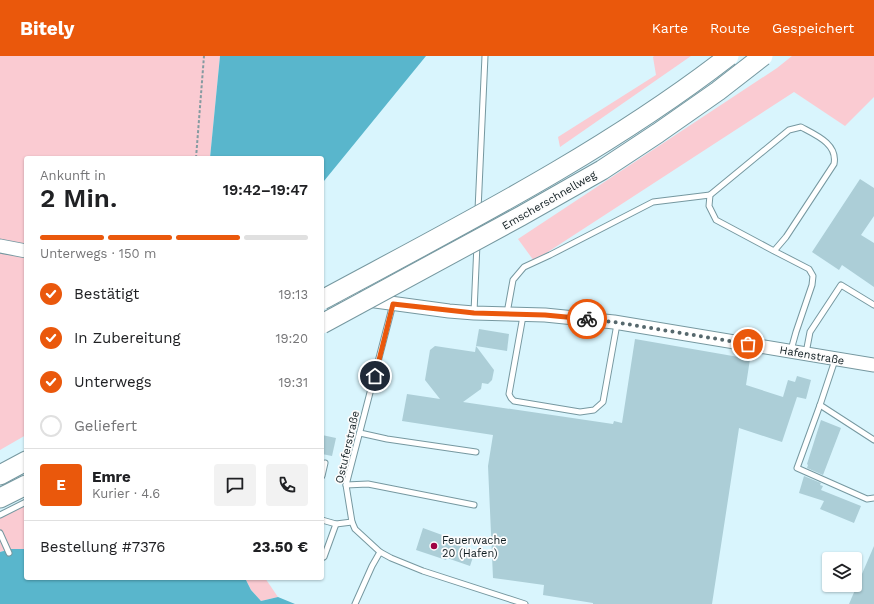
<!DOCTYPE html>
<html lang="de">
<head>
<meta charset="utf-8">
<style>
	body { margin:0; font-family:"Work Sans",sans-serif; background:#f2f2f2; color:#202124; height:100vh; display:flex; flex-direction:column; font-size:15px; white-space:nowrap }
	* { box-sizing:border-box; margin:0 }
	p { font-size:13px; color:#757577 }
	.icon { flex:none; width:22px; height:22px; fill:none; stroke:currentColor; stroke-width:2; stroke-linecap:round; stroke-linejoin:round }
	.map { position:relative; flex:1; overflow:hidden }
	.panel { position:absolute; left:24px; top:100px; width:300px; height:424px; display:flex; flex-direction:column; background:#fff; border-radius:4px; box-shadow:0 1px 3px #0004 }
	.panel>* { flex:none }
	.fabs { position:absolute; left:822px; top:496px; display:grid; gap:8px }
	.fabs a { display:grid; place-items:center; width:40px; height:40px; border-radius:4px; background:#fff; box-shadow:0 1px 3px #0004; font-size:20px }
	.pin { position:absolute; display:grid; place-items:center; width:34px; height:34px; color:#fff; margin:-17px; border:2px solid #fff; border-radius:50%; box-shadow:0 1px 4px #0007 }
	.courier { position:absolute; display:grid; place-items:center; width:40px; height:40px; margin:-20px; border:3px solid #ea580c; border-radius:50%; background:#fff; color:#222; box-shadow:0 1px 5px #0007 }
	.headline em { font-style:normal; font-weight:600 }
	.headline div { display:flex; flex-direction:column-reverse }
	.headline { display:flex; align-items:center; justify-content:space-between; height:68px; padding:0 16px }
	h1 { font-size:26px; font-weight:600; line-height:30px }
	.bar { display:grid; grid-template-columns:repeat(4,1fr); gap:6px 4px; align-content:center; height:48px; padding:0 16px }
	.bar i { height:5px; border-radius:3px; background:#e0e0e0 }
	.bar .selected { background:#ea580c }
	.bar p { grid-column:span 4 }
	.line { display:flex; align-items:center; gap:10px; padding:0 16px; border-top:1px solid #e0e0e0 }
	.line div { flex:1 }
	.round { display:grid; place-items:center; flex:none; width:42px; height:42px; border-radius:4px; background:#f2f2f2 }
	ol { padding:0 16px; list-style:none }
	li { display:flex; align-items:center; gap:12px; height:44px }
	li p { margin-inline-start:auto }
	li .icon { padding:4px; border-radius:50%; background:#ea580c; color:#fff; stroke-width:4 }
	li:last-child { color:#757577 }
	li i { width:22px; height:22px; border:2px solid #e0e0e0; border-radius:50% }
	header { display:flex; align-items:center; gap:24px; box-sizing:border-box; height:56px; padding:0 20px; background:#ea580c; color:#fff }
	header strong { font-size:19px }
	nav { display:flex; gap:22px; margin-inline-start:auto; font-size:14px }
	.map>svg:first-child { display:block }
	.green { fill:#facbd2 }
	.water { fill:#59b6cc }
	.building { fill:#acced7 }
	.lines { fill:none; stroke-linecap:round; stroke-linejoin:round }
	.service-casing { stroke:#7698a0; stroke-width:7 }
	.tertiary-casing { stroke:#7698a0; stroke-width:15 }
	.motorway-casing { stroke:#7698a0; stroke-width:21 }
	.path { stroke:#859ba1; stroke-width:2; stroke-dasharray:3 2; stroke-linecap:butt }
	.service { stroke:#fff; stroke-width:5 }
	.tertiary { stroke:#fff; stroke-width:13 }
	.motorway { stroke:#fff; stroke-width:19 }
	.motorway-bridge-casing { stroke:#7698a0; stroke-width:21; stroke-linecap:butt }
	.motorway-bridge { stroke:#fff; stroke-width:19 }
	.done { stroke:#56686d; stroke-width:4; stroke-dasharray:0 7.2 }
	.route { stroke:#ea580c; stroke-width:5 }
	.poi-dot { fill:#9f0142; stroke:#fcfcfc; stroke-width:1.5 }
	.labels { text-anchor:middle; stroke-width:3.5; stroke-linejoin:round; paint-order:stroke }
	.street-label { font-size:11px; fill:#0f1c20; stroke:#fcfcfc }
	.poi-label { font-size:11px; fill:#0f1c20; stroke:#fcfcfc; text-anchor:start }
</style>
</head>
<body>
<header>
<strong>Bitely</strong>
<nav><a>Karte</a><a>Route</a><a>Gespeichert</a></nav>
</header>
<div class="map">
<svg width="874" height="548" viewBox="0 0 874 548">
	<rect width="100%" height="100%" fill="#d9f5fd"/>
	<!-- green -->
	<g class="green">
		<polygon points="0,0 220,0 210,102 26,102 26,379 0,394"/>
		<polygon points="654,0 691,0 560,91 558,81 656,19 653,1"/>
		<polygon points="792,0 874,0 874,41 845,70 794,36 534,205 518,183 777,12"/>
		<polygon points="26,443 26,493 10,493 0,496 0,457"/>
		<polygon points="245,522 265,522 278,541 261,545 251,534"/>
	</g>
	<!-- water -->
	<g class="water">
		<polygon points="220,0 426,0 324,125 322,125 322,102 210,102"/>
		<polygon points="11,493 26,493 26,522 245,522 251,534 261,545 278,541 295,548 0,548 0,496"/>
	</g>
	<!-- building -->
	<g class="building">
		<polygon points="860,123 874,132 874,160 861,179 874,187 874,231 842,209 839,214 812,196"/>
		<polygon points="479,273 509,278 507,295 476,290"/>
		<polygon points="635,283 750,303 746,329 783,341 788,324 795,326 797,320 811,324 806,343 797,341 782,386 739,372 712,548 593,548 593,547 543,539 544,529 493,522 488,410 493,379 402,365 407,338 440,343 425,324 430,294 435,290 475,296 476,290 494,314 492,324 488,328 482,327 481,333 463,346 613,368 614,365 622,367"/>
		<polygon points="821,364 841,372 823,419 807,412 808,409 807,408"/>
		<polygon points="322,379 336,382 332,400 322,398"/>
		<polygon points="804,420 821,427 820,429 823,430 821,434 861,450 854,467 820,453 824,445 799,437"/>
		<polygon points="423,472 453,483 452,487 475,495 470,510 447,502 446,504 416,494"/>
		<polygon points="874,490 874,548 849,548"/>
	</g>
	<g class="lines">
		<defs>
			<g id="service">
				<polyline points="478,154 485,0"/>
				<path d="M774,195L716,164L709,150L710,139L789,74L801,71C816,79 838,88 834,108L786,181L774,195L809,213L813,220L812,229L796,276L791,294"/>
				<polyline points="393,248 346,429 352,466 355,473 380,496 391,502 423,515 525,548"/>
				<polyline points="474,256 477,188"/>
				<polyline points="507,257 513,224 524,211 550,199 653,146 710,139"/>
				<polyline points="523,260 509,338 511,342 514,345 580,356 594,354 603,346 617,268"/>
				<polyline points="806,297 810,276 841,229 874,249"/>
				<polyline points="835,304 820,349 874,384"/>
				<polyline points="820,349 797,412 867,443 874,442"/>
				<polyline points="360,377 387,383 476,396"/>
				<polyline points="322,420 325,407"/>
				<polyline points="346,429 368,428 474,449"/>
				<polyline points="0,459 26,446"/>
				<polyline points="322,464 336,468 352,466"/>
				<polyline points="0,477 9,497"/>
				<polyline points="322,500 324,501 336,468"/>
				<polyline points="355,548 372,510 380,496"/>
			</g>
			<g id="tertiary">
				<polyline points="0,190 26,195"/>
				<polyline points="331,239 449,255 474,257 545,259 614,266 874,309"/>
			</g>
			<g id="motorway">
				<polyline points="0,419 26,405"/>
				<polyline points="0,442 26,429"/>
			</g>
		</defs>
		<!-- service casing -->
		<use href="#service" class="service-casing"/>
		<!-- tertiary casing -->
		<use href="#tertiary" class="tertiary-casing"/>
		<!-- motorway casing -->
		<use href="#motorway" class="motorway-casing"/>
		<!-- path -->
		<polyline class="path" points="196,102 204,0"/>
		<!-- service -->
		<use href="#service" class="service"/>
		<!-- tertiary -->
		<use href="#tertiary" class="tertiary"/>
		<!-- motorway -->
		<use href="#motorway" class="motorway"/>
		<defs>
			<g id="motorway-bridge">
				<path d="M322,244C461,169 604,97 729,0"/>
				<polyline points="322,268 521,160 602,114 658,77 718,35 763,0"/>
			</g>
		</defs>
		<!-- motorway-bridge casing -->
		<use href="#motorway-bridge" class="motorway-bridge-casing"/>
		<!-- motorway-bridge -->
		<use href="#motorway-bridge" class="motorway-bridge"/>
	</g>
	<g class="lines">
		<!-- done -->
		<polyline class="done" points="587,263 614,266 748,288"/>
		<!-- route -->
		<polyline class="route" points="375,320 393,248 474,257 545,259 587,263"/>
	</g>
	<!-- markers -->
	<circle class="poi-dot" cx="434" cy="490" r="4"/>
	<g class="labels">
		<!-- street labels -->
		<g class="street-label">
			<text transform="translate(549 144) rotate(-30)" y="4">Emscherschnellweg</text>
			<text transform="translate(812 299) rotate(10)" y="4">Hafenstraße</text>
			<text transform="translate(347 391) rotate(-77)" y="4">Ostuferstraße</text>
		</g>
		<!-- poi labels -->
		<g class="poi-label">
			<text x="442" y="488">Feuerwache<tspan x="442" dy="13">20 (Hafen)</tspan></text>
		</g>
	</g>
</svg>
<div class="fabs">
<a><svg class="icon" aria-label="layers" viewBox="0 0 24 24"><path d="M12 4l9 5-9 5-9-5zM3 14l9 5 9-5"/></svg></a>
</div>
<div class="pin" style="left:748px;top:288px;background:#ea580c"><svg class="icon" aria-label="bag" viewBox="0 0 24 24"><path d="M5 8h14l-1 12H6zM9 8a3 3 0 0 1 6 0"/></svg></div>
<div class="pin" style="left:375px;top:320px;background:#1f2937"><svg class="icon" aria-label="home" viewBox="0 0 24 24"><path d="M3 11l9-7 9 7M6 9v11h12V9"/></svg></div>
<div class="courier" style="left:587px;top:263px"><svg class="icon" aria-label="bike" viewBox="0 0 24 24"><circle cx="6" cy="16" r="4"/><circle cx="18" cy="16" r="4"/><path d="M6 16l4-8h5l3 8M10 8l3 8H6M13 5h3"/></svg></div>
<section class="panel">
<div class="headline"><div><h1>2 Min.</h1><p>Ankunft in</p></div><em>19:42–19:47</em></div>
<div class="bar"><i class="selected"></i><i class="selected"></i><i class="selected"></i><i></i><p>Unterwegs · 150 m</p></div>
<ol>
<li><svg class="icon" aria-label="check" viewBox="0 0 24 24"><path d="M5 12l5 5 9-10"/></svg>Bestätigt<p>19:13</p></li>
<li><svg class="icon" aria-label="check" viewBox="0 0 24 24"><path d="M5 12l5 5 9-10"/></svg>In Zubereitung<p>19:20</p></li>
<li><svg class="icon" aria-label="check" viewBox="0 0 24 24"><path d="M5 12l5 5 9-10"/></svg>Unterwegs<p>19:31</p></li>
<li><i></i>Geliefert</li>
</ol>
<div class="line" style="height:72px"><b class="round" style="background:#ea580c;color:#fff">E</b><div><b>Emre</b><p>Kurier · 4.6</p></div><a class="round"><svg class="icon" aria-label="chat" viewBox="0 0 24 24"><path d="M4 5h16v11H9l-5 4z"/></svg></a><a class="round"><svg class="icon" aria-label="phone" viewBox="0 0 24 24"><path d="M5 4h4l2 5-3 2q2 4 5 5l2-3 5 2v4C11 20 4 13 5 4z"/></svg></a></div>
<div class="line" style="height:52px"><div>Bestellung #7376</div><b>23.50 €</b></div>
</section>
</div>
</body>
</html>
